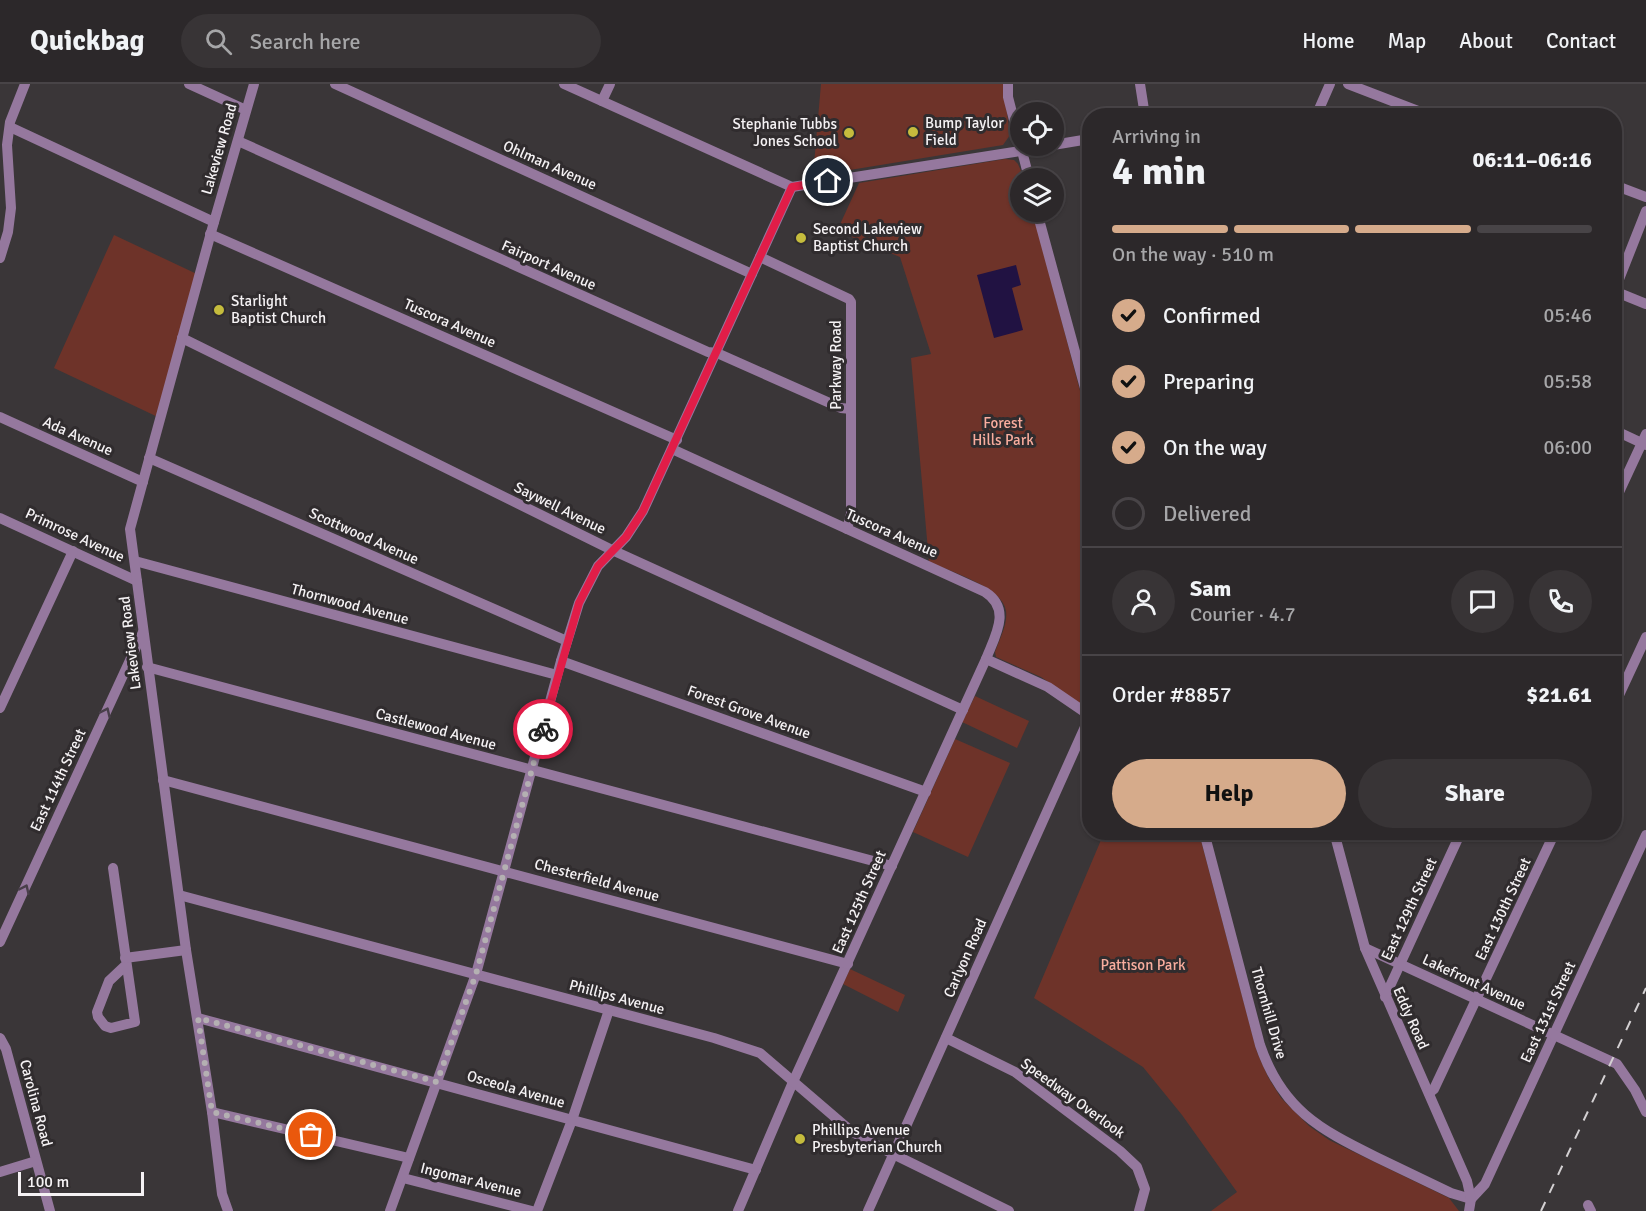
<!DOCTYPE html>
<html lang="en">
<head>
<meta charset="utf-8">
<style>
	body { margin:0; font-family:Signika,sans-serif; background:#383436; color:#f1f3f6; height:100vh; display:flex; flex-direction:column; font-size:22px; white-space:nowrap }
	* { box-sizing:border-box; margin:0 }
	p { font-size:20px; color:#a6a6a8 }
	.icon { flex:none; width:33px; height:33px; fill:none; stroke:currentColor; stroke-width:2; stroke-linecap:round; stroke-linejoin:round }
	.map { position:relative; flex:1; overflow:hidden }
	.side { position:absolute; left:1082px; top:24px; width:540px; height:732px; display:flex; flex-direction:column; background:#2c282a; border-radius:24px; box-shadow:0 2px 4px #0004,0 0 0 2px #484447 }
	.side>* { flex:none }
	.buttons { position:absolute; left:1010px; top:18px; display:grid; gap:12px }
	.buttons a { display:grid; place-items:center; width:54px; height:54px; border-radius:50%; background:#2c282a; box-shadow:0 2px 4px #0004,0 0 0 2px #484447; font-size:30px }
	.scale { position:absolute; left:18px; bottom:15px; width:126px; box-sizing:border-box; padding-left:6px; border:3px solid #f5f2f4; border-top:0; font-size:16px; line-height:21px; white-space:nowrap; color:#f5f2f4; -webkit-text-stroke:4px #302c2e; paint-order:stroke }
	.pin { position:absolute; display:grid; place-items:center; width:51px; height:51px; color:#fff; margin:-26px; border:3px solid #fff; border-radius:50%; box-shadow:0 2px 6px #0007 }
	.courier { position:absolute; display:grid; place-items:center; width:60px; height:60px; margin:-30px; border:4px solid #e11d48; border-radius:50%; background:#fff; color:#222; box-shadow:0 2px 8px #0007 }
	.headline em { font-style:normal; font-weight:800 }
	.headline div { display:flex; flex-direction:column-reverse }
	.headline { display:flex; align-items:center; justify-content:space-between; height:102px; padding:0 30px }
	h1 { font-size:39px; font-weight:800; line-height:45px }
	.bar { display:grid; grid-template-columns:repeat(4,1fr); gap:9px 6px; align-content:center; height:72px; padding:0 30px }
	.bar i { height:8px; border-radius:4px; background:#484447 }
	.bar .selected { background:#d6ab8b }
	.bar p { grid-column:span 4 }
	.line { display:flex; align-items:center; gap:15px; padding:0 30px; border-top:2px solid #484447 }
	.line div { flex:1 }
	.round { display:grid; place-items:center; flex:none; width:63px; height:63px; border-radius:32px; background:#383436 }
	ol { padding:0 30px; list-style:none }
	li { display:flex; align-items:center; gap:18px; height:66px }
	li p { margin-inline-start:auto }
	li .icon { padding:6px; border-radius:50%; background:#d6ab8b; color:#111; stroke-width:4 }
	li:last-child { color:#a6a6a8 }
	li i { width:33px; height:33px; border:3px solid #484447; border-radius:50% }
	.cta { display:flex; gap:12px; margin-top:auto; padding:12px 30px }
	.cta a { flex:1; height:69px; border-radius:36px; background:#d6ab8b; color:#111; font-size:24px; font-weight:800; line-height:69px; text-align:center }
	.cta a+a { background:#383436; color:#f1f3f6 }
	header { display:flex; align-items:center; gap:36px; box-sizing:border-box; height:84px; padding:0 30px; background:#2c282a; border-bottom:2px solid #484447 }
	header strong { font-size:28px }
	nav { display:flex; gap:33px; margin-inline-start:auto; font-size:21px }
	.search { width:420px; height:54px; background:#383436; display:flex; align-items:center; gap:15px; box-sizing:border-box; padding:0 21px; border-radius:33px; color:#a6a6a8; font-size:22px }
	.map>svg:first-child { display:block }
	.green { fill:#6e3329 }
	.water { fill:#211242 }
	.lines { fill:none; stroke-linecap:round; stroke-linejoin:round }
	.minor { stroke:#95789e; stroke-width:10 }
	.rail { stroke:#d3d0d2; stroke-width:2; stroke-dasharray:10 10; stroke-linecap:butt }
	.oneway { stroke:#493f4a }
	.done { stroke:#b4b0b2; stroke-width:6; stroke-dasharray:0 10.8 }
	.route { stroke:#e11d48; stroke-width:8 }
	.poi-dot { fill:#c5bc3d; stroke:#302c2e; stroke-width:2 }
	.labels { text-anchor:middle; stroke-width:6; stroke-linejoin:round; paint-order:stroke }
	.poi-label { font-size:15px; fill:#f5f2f4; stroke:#302c2e; text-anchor:start }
	.street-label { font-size:15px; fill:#f5f2f4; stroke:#302c2e }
	.park-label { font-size:15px; fill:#f9ad9e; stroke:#302c2e }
</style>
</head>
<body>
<header>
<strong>Quickbag</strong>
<div class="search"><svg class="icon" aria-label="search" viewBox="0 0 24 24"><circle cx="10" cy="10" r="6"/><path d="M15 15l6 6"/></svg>Search here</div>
<nav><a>Home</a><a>Map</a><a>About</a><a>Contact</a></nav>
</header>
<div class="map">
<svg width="1646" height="1127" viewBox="0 0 1646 1127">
	<rect width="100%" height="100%" fill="#3a3638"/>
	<!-- green -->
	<g class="green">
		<polygon points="821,0 1003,0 1010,51 1003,61 813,92"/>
		<path d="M1005,75L1014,76L1018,80L1024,94H1020V128H1033L1089,341V620L1085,623L1041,593L996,573L995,568C999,556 1008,540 1006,527C1003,503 949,487 929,478L911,274L931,270L900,173L837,147L859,99Z"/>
		<polygon points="114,151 199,191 160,334 54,284"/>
		<polygon points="975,612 1029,637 1017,664 962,638"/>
		<polygon points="955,655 1010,679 968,773 913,748"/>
		<polygon points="1104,749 1199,749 1257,968 1268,993 1281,1014 1309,1042 1329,1056 1449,1114 1459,1127 1211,1127 1237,1108 1182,1031 1143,983 1034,914"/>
		<polygon points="850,885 905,911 898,928 843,900"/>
	</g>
	<!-- water -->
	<polygon class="water" points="1016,181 1021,201 1012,204 1023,246 994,254 977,191"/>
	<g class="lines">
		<!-- minor -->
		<g class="minor">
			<polyline points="189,0 246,26"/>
			<polyline points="335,0 752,190"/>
			<polyline points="564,0 792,103"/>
			<polyline points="1008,0 1008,13 1029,94"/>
			<polyline points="1140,0 1145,32"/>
			<polyline points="1348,0 1431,32"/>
			<polyline points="602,17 610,0"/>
			<polyline points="1316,32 1330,0"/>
			<polyline points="10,43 214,138"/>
			<polyline points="238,57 708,268 717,269 841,324 851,325"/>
			<polyline points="1053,61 1089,55"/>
			<polyline points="1614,101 1646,113"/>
			<polyline points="792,103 1052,62"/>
			<polyline points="1037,128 1089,319"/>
			<polyline points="210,150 677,356"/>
			<polyline points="760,173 849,215 851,218 851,430 847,445"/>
			<polyline points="0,174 8,148 11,124 7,61 10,38 25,0"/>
			<polyline points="1614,207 1646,220"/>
			<polyline points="1614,208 1646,127"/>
			<polyline points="182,254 612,466 963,626"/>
			<polyline points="0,333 143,398"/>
			<polyline points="1614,346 1646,361"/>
			<path d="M672,365L985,508C1012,525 995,552 986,575L793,998L738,1127"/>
			<polyline points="149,374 567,557"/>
			<polyline points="1614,419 1646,350"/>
			<polyline points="0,434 137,497"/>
			<polyline points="135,477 557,591"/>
			<polyline points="986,575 1048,603 1089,631"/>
			<polyline points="561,577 926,708"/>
			<polyline points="147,583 892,782"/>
			<polyline points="1614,622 1646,553"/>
			<polyline points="0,624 73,467"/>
			<polyline points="163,696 848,880"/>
			<path d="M1204,748L1260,961C1282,1025 1319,1045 1376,1073C1401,1085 1426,1097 1451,1109L1471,1115L1485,1100L1646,751"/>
			<polyline points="1334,748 1365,864 1467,1097 1471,1115 1469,1127"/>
			<polyline points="113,784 135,938 111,944 105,942 98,933 97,928 109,897 126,881"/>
			<polyline points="179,811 714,954 760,969 851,1047 893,1070 1009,1127"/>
			<polyline points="0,858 143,548"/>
			<polyline points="1365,864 1617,980 1635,1006 1646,1028"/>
			<polyline points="125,874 186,866"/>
			<polyline points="1385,913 1461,748"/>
			<polyline points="198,934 756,1086"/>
			<polyline points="0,954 6,965 50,1127"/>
			<polyline points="946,954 1015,988 1120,1067 1137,1083 1145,1105 1139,1127"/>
			<polyline points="1429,1009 1434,1005 1555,748"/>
			<polyline points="212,1028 409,1074"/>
			<polyline points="0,1088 36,1077"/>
			<polyline points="403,1094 532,1127"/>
			<polyline points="1588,1121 1591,1127"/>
			<polyline points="228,1127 222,1110 212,1028 186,866 130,445 212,145 254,0"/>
			<polyline points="390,1127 476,890 561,577 579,519 598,482 626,453 643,427 792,103"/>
			<polyline points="537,1127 572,1036 609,926"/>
			<polyline points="868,1127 1089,634"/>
		</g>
		<!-- rail -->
		<polyline class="rail" points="1541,1127 1646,904"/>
	</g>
	<!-- one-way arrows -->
	<defs><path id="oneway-chevron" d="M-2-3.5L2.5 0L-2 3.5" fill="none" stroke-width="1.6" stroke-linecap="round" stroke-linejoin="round" transform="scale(1.5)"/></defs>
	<g class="oneway">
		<use href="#oneway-chevron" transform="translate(106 628) rotate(-65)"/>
		<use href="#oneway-chevron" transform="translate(25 805) rotate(-65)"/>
	</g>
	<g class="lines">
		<!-- done -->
		<polyline class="done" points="311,1051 212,1028 198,934 437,998 476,890 543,645"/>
		<!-- route -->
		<polyline class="route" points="543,645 579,519 598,482 626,453 643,427 792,103 828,97"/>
	</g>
	<!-- markers -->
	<g class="poi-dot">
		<circle cx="913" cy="48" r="6"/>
		<circle cx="849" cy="49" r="6"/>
		<circle cx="801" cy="154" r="6"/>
		<circle cx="219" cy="226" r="6"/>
		<circle cx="800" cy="1055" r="6"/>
	</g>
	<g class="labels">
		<!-- poi labels -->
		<g class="poi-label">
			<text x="925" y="44">Bump Taylor<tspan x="925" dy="17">Field</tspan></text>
			<text x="837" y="45" text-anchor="end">Stephanie Tubbs<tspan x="837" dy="17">Jones School</tspan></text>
			<text x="813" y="150">Second Lakeview<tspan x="813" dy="17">Baptist Church</tspan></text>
			<text x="231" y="222">Starlight<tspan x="231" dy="17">Baptist Church</tspan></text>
			<text x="812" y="1051">Phillips Avenue<tspan x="812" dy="17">Presbyterian Church</tspan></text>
		</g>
		<!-- street labels -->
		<g class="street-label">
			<text transform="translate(219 65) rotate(-74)" y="5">Lakeview Road</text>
			<text transform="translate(550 81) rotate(24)" y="5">Ohlman Avenue</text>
			<text transform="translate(549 181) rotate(24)" y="5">Fairport Avenue</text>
			<text transform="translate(450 239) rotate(24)" y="5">Tuscora Avenue</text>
			<text transform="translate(836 281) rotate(-90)" y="5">Parkway Road</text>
			<text transform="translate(78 352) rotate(24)" y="5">Ada Avenue</text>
			<text transform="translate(560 424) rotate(26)" y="5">Saywell Avenue</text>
			<text transform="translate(892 449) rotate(24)" y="5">Tuscora Avenue</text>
			<text transform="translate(75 451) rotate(25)" y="5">Primrose Avenue</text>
			<text transform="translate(364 452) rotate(24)" y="5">Scottwood Avenue</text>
			<text transform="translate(350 520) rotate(15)" y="5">Thornwood Avenue</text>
			<text transform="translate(130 559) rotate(-97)" y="5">Lakeview Road</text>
			<text transform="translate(749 628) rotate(20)" y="5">Forest Grove Avenue</text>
			<text transform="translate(436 645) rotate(15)" y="5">Castlewood Avenue</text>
			<text transform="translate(58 696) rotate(-65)" y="5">East 114th Street</text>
			<text transform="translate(597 796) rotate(15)" y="5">Chesterfield Avenue</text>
			<text transform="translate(859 818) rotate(-66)" y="5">East 125th Street</text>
			<text transform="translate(1409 825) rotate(-65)" y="5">East 129th Street</text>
			<text transform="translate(1503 825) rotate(-65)" y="5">East 130th Street</text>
			<text transform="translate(965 874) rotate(-66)" y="5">Carlyon Road</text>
			<text transform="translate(1474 898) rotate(25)" y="5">Lakefront Avenue</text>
			<text transform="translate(617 913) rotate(15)" y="5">Phillips Avenue</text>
			<text transform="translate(1548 928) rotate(-65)" y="5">East 131st Street</text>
			<text transform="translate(1269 929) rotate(74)" y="5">Thornhill Drive</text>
			<text transform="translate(1411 934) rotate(66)" y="5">Eddy Road</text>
			<text transform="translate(516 1005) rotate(16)" y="5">Osceola Avenue</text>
			<text transform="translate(1073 1014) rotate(36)" y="5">Speedway Overlook</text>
			<text transform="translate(36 1019) rotate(75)" y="5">Carolina Road</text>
			<text transform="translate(471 1096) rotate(14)" y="5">Ingomar Avenue</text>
		</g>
		<!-- park labels -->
		<g class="park-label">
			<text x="1003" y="344">Forest<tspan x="1003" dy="17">Hills Park</tspan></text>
			<text x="1143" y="886">Pattison Park</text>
		</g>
	</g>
</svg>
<div class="buttons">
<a><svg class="icon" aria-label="locate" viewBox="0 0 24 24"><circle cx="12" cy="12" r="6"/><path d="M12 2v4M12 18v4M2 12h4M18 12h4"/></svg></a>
<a><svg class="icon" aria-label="layers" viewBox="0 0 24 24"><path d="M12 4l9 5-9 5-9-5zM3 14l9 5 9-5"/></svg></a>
</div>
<div class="scale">100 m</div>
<div class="pin" style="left:311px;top:1051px;background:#ea580c"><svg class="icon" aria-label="bag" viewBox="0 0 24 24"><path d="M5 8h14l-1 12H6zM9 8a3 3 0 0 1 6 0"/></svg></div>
<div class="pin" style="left:828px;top:97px;background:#1f2937"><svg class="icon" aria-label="home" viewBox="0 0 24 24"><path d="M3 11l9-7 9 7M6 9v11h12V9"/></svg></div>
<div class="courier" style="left:543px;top:645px"><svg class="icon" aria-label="bike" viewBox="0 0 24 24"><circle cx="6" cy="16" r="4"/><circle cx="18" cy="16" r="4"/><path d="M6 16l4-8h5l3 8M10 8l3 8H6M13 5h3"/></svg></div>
<section class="side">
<div class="headline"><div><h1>4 min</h1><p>Arriving in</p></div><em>06:11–06:16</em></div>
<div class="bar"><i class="selected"></i><i class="selected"></i><i class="selected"></i><i></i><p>On the way · 510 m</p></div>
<ol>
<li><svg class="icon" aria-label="check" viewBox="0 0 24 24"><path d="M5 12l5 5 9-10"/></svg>Confirmed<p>05:46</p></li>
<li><svg class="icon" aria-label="check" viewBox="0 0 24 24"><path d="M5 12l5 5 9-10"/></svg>Preparing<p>05:58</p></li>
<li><svg class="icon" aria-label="check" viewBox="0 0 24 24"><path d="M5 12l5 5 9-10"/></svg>On the way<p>06:00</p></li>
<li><i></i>Delivered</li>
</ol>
<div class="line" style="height:108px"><a class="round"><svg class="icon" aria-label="person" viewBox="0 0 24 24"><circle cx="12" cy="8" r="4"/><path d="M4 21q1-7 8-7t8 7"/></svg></a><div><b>Sam</b><p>Courier · 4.7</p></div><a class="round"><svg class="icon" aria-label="chat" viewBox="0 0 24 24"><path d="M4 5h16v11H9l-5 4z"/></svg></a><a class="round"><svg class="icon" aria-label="phone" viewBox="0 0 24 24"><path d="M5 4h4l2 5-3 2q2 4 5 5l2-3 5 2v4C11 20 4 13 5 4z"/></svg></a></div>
<div class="line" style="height:78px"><div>Order #8857</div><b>$21.61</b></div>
<div class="cta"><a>Help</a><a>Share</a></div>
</section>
</div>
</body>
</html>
